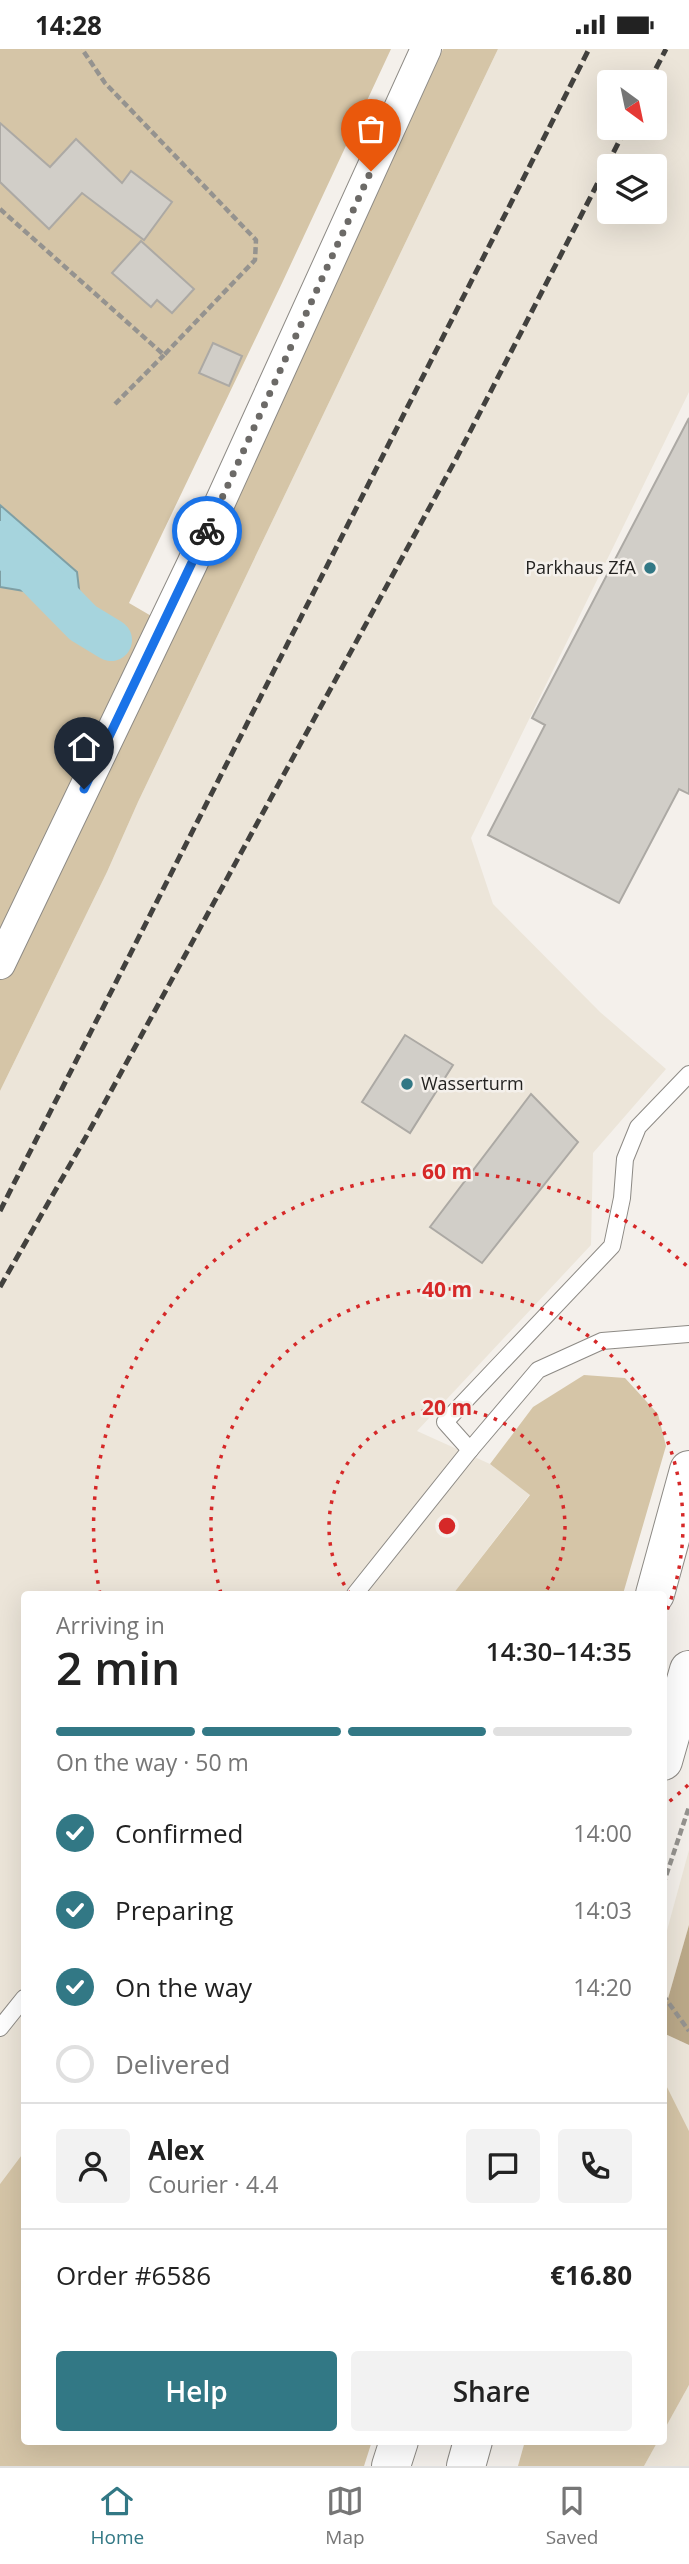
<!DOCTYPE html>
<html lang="en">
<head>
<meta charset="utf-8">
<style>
	body { margin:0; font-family:"Open Sans",sans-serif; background:#f2f2f2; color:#222; height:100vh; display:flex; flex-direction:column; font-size:26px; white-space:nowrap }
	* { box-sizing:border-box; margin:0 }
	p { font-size:23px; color:#767676 }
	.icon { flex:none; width:38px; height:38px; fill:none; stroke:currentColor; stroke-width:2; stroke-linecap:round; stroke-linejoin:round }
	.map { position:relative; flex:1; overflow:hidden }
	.details { position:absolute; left:21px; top:1542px; width:646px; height:854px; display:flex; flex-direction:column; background:#fff; border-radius:7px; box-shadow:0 7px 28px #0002 }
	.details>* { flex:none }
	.needle { width:46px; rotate:147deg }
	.buttons { position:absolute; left:597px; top:21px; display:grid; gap:14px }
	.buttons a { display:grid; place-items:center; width:70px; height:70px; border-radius:7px; background:#fff; box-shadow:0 7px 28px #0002; font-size:35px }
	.pin { position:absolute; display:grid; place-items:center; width:60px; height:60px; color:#fff; margin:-72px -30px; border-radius:50% 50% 50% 0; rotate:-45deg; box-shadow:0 0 7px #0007 }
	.pin .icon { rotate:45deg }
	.courier { position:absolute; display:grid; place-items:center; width:70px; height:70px; margin:-35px; border:5px solid #1a73e8; border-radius:50%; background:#fff; color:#222; box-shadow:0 2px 9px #0007 }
	.summary em { font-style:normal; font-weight:600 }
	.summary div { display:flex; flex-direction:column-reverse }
	.summary { display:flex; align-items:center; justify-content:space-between; height:119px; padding:0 35px }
	h1 { font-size:46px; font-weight:600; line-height:52px }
	.bar { display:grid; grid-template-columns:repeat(4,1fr); gap:10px 7px; align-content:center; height:84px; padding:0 35px }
	.bar i { height:9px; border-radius:5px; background:#e0e0e0 }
	.bar .on { background:#327885 }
	.bar p { grid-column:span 4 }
	.line { display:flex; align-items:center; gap:18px; padding:0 35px; border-top:2px solid #e0e0e0 }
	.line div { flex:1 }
	.round { display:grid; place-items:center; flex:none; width:74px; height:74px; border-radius:7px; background:#f2f2f2 }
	ol { padding:0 35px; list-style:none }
	li { display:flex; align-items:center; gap:21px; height:77px }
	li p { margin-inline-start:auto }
	li .icon { padding:7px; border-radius:50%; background:#327885; color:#fff; stroke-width:4 }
	li:last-child { color:#767676 }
	li i { width:38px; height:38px; border:4px solid #e0e0e0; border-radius:50% }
	.primary-button { display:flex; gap:14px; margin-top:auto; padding:14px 35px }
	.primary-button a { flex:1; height:80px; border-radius:7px; background:#327885; color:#fff; font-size:28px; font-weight:600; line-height:80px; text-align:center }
	.primary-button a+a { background:#f2f2f2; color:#222 }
	.status { display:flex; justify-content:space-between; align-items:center; height:49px; padding:0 35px; background:#fff; direction:ltr }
	.status svg { height:19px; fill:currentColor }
	.tab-bar { display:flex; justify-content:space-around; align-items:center; height:98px; border-top:2px solid #e0e0e0; background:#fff; font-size:19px; color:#767676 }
	.tab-bar a { display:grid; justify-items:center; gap:4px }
	.tab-bar .on { color:#327885 }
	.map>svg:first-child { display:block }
	.built { fill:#ece5d9; fill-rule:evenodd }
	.green { fill:#d5c5a7 }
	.forest { fill:#bba989 }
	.water { fill:#a6d4dd; stroke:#7f9fa4; stroke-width:2 }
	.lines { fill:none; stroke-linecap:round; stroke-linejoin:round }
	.canal { stroke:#a6d4dd; stroke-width:42 }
	.building { fill:#d1cec8; stroke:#aca9a4; stroke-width:2 }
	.service-casing { stroke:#8d8a85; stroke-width:18 }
	.minor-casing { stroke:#8d8a85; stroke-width:32 }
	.primary-casing { stroke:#8d8a85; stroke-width:40 }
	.path { stroke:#95938f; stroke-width:4.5; stroke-dasharray:7 3.5; stroke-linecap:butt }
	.service { stroke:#fff; stroke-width:16 }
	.minor { stroke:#fff; stroke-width:30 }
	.primary { stroke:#fff; stroke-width:38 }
	.rail { stroke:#42413e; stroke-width:5; stroke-dasharray:10 5; stroke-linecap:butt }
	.done { stroke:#6c6a67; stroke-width:7; stroke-dasharray:0 12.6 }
	.route { stroke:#1a73e8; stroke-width:9 }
	.ring { fill:none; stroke:#d62828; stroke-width:3.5; stroke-dasharray:3.5 7 }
	.poi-dot { fill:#327885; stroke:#f4f0eb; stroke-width:2.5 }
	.labels { text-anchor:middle; stroke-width:5; stroke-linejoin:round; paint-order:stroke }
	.poi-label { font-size:18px; fill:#232220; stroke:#f4f0eb; text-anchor:end }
	.centre { fill:#d62828; stroke:#f4f0eb; stroke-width:3.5 }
	.ring-label { font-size:21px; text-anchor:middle; font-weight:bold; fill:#d62828; stroke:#f4f0eb; stroke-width:5; stroke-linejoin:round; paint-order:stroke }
</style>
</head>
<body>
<div class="status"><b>14:28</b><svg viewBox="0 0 49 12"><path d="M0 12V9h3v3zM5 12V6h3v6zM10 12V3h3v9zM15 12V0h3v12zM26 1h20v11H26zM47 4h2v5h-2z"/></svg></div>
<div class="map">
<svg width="689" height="2417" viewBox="0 0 689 2417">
	<rect width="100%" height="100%" fill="#f4f0eb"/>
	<!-- built -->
	<g class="built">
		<path d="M498,0H689V343L471,789L493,855L600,963L666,1020L593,1104L591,1196L417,1382L490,1415L530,1445L453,1545H24V2103L0,2135V1042L107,823L138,753ZM609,33H654V79H609ZM609,117H654V163H609Z"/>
		<polygon points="689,1801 689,1876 663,1967 663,1896"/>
		<polygon points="663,1984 689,1996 689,2082 663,2030"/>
		<polygon points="689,2336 689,2417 644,2417 658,2392 663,2392 663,2383"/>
	</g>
	<!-- green -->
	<g class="green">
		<polygon points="0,0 391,0 283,232 129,554 177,582 443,0 498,0 138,753 107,823 0,1042 0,538 24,542 63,579 83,574 76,523 0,455"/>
		<polygon points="584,1326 625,1329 658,1365 666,1397 623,1545 453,1545 530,1446 490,1415 533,1358"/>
		<polygon points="663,2030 689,2082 689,2336 663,2383"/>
		<polygon points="24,2103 24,2392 372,2392 364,2417 0,2417 0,2135"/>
		<polygon points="525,2392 658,2392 644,2417 518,2417"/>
	</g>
	<!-- forest -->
	<polygon class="forest" points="689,1876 689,1996 663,1984 663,1967"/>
	<!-- water -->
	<polygon class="water" points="0,456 77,523 83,574 63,579 24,542 0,538"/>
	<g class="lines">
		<!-- canal -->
		<polyline class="canal" points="0,493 29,519 83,574 111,591"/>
	</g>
	<!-- building -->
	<g class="building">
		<polygon points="0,74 50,118 76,90 122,134 131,122 172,153 144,191 82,144 49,180 0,133"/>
		<polygon points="141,192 194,240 172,264 157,251 151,258 112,224"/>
		<polygon points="213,294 242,307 229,337 199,324"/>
		<polygon points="689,369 689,745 679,740 619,854 488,786 545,676 532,669"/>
		<polygon points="405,986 453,1016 410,1084 362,1053"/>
		<polygon points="531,1045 578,1093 482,1214 430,1178"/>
	</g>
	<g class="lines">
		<defs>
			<g id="service">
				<polyline points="470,1401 445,1373 612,1197 622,1149 625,1110 638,1078 689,1025"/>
				<polyline points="355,1545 470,1401 538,1321 602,1292 689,1285"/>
				<polyline points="0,1979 24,1949"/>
			</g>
			<polyline id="minor" points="0,915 192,515 426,0"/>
			<g id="primary">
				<polyline points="655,1545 689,1421"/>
				<polyline points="663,1712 689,1621"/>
				<polyline points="391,2417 399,2392"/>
				<polyline points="466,2417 473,2392"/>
			</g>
		</defs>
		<!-- service casing -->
		<use href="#service" class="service-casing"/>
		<!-- minor casing -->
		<use href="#minor" class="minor-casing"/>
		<!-- primary casing -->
		<use href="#primary" class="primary-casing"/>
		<!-- path -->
		<g class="path">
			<polyline points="0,160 164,306 255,211 256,191 105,34 82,0"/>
			<polyline points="115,355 164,306"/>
			<polyline points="663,1836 689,1758"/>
			<polyline points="663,1946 689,1982"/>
		</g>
		<!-- service -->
		<use href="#service" class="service"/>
		<!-- minor -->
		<use href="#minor" class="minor"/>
		<!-- primary -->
		<use href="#primary" class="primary"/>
		<!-- rail -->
		<g class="rail">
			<polyline points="649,33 666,0"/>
			<polyline points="0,1162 589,0"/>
			<polyline points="0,1238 87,1086 456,410 626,79"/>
		</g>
	</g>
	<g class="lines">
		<!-- done -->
		<polyline class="done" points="207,482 371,122"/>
		<!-- route -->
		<polyline class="route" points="84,740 207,482"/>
	</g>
	<!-- distance rings -->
	<g class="ring">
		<path d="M350 1545A118 118 0 1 1 544 1545"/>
		<path d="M221 1544A236 236 0 1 1 663 1571"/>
		<path d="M688 1736A354 354 0 0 1 665 1756M100 1545A354 354 0 0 1 688 1218"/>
	</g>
	<!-- markers -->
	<g class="poi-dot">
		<circle cx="650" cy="519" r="7"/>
		<circle cx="407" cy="1035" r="7"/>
	</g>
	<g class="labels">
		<!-- poi labels -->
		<g class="poi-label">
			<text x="636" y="525">Parkhaus ZfA</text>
			<text x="421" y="1041" text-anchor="start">Wasserturm</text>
		</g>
	</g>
	<circle cx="447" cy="1477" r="10" class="centre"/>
	<g class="ring-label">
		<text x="447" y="1130">60 m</text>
		<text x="447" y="1248">40 m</text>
		<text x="447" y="1366">20 m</text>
	</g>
</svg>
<div class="buttons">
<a><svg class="needle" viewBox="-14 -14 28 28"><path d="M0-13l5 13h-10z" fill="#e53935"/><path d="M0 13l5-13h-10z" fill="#767676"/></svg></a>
<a><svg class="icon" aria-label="layers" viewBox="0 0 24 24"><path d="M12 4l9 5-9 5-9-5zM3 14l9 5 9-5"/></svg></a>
</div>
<div class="pin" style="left:371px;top:122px;background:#ea580c"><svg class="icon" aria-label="bag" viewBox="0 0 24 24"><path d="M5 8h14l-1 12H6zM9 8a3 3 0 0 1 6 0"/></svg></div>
<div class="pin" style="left:84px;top:740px;background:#1f2937"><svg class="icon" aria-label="home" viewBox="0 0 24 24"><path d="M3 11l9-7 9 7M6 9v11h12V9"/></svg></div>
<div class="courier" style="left:207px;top:482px"><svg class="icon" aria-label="bike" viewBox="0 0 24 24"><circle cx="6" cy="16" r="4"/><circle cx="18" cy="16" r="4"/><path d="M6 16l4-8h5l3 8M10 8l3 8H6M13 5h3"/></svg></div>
<section class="details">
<div class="summary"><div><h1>2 min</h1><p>Arriving in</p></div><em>14:30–14:35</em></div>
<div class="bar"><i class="on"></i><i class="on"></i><i class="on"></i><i></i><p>On the way · 50 m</p></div>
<ol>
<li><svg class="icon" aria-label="check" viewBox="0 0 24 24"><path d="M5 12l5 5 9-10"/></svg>Confirmed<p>14:00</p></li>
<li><svg class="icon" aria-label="check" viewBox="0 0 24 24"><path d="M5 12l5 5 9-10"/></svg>Preparing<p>14:03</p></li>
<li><svg class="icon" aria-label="check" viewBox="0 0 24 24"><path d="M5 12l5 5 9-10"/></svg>On the way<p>14:20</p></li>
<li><i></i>Delivered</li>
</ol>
<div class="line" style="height:126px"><a class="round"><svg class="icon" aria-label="person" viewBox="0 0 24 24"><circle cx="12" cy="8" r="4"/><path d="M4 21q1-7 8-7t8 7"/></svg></a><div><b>Alex</b><p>Courier · 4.4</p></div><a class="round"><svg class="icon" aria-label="chat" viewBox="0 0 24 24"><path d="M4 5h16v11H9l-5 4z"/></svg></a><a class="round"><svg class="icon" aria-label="phone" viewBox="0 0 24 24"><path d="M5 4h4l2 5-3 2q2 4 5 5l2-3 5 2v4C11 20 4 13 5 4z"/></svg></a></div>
<div class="line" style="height:91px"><div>Order #6586</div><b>€16.80</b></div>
<div class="primary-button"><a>Help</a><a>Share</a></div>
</section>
</div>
<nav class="tab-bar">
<a class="on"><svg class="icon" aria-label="home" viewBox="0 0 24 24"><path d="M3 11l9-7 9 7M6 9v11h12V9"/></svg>Home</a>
<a><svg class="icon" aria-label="map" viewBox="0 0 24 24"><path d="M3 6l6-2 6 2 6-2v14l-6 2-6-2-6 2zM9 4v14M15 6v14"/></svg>Map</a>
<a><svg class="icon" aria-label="saved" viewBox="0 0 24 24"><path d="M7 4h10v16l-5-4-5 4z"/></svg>Saved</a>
</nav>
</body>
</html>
